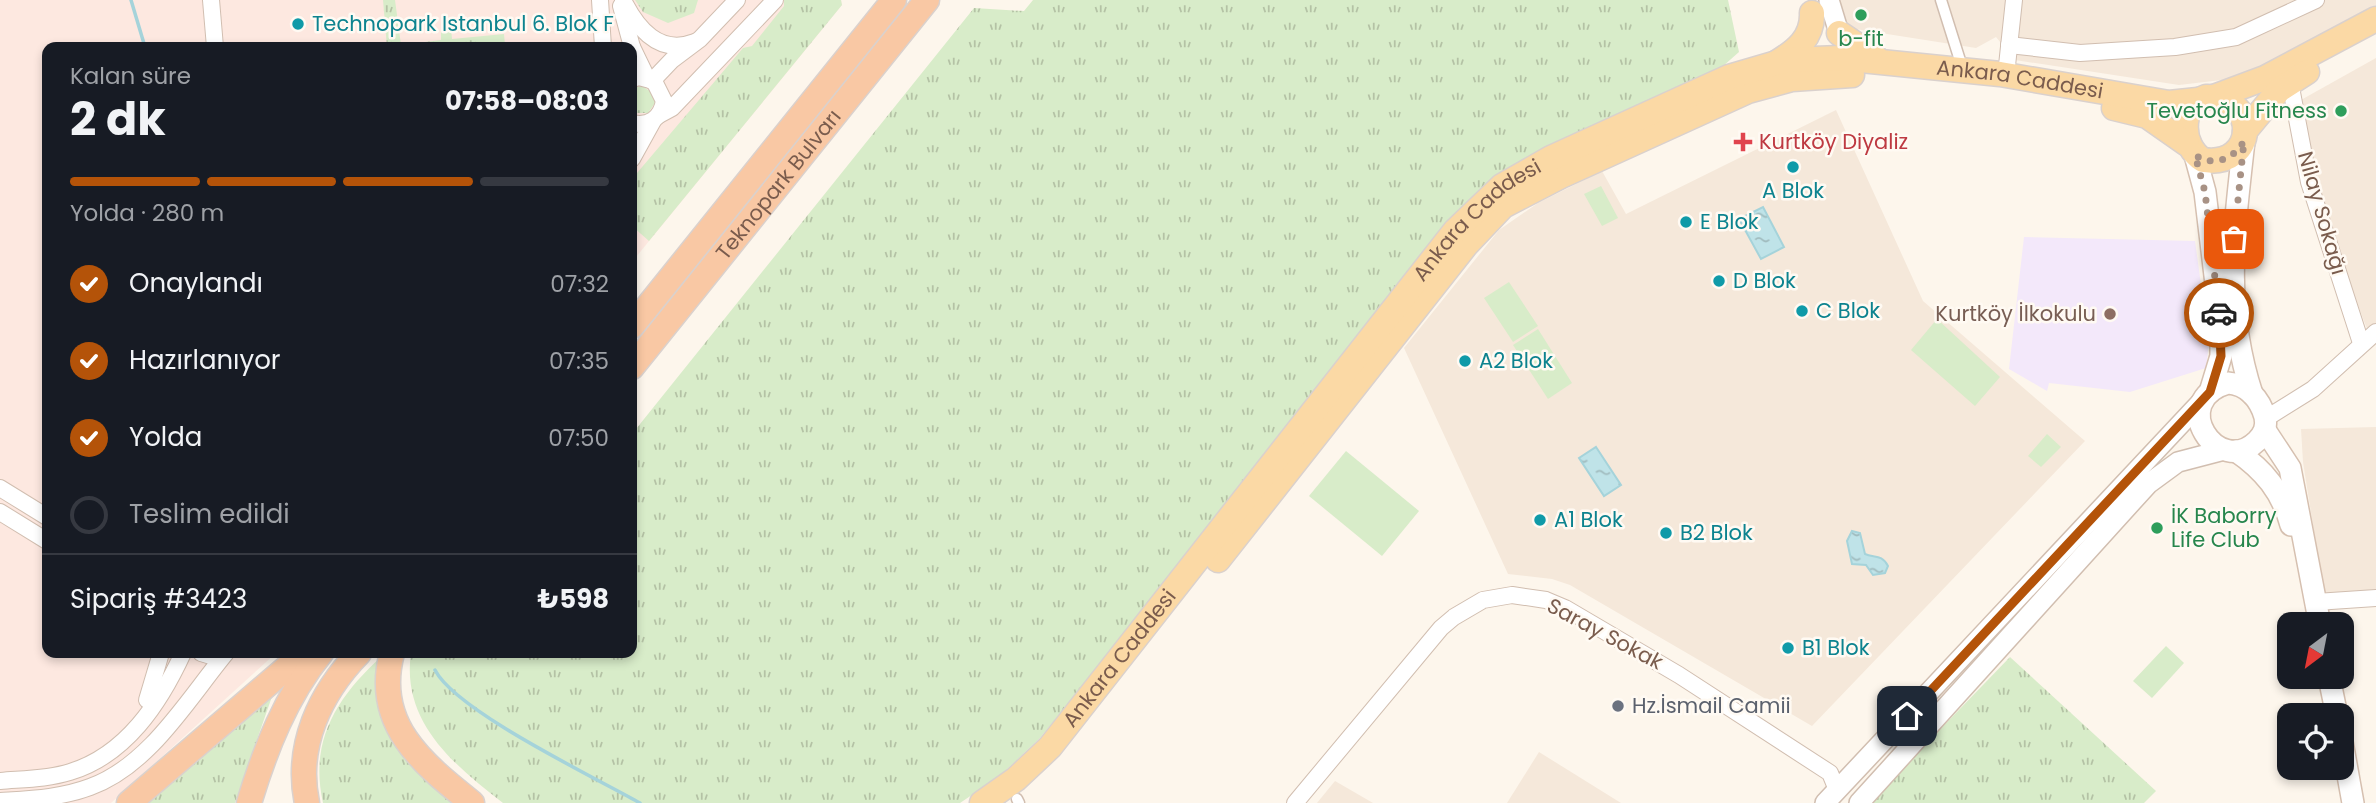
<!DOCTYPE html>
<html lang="tr">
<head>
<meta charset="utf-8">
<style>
	body { margin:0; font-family:Poppins,sans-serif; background:#20242c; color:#f1f3f6; height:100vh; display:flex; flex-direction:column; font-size:26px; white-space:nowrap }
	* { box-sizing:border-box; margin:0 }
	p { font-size:23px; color:#9ea1a6 }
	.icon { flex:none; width:38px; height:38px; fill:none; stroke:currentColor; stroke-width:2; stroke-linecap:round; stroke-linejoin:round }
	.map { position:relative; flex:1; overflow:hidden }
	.details { position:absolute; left:42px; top:42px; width:595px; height:616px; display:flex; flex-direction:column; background:#171b24; border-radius:14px; box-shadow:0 4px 10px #0003 }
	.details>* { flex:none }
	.needle { width:46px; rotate:212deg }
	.tools { position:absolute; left:2277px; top:612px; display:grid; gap:14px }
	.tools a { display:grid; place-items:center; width:77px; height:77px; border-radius:14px; background:#171b24; box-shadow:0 4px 10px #0003; font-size:35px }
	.pin { position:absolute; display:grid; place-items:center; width:60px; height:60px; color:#fff; margin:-30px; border-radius:14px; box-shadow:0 4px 10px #0006 }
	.courier { position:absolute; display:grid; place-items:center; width:70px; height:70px; margin:-35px; border:5px solid #b45309; border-radius:50%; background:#fff; color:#222; box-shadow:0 2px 9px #0007 }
	.headline em { font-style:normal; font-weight:700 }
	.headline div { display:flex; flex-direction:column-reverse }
	.headline { display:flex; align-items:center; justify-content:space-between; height:119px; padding:0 28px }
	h1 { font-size:46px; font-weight:700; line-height:52px }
	.bar { display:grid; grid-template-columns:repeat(4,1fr); gap:10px 7px; align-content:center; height:84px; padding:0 28px }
	.bar i { height:9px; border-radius:5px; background:#363941 }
	.bar .selected { background:#b45309 }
	.bar p { grid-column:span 4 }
	.line { display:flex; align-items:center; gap:18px; padding:0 28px; border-top:2px solid #363941 }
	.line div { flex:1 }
	ol { padding:0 28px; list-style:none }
	li { display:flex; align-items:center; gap:21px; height:77px }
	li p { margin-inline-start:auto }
	li .icon { padding:7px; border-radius:50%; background:#b45309; color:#fff; stroke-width:4 }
	li:last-child { color:#9ea1a6 }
	li i { width:38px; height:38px; border:4px solid #363941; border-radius:50% }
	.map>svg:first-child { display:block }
	.residential { fill:#f5e8da }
	.commercial { fill:#fde8e0 }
	.education { fill:#f3e8fa }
	.grass { fill:url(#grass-tufts) }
	.park { fill:#d8ecc9 }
	.water { fill:url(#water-ripples); stroke:#a5d3da; stroke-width:2 }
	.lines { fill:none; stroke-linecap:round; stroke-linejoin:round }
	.stream { stroke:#a5d3da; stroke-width:3.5 }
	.pedestrian-casing { stroke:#d1beb0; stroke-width:13 }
	.minor-casing { stroke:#d1beb0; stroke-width:18 }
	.tertiary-casing { stroke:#d1beb0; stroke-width:22 }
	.secondary-casing { stroke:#d6c0b0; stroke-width:24 }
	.primary-casing { stroke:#dad1cd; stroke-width:27 }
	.trunk-casing { stroke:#dad1cd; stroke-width:27 }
	.pedestrian { stroke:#fff; stroke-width:10 }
	.minor { stroke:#fff; stroke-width:16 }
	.tertiary { stroke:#fff; stroke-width:19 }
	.secondary { stroke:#fff; stroke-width:21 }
	.primary { stroke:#fbd9a5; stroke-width:24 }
	.trunk { stroke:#f9c8a4; stroke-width:24 }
	.done { stroke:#a89285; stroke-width:7; stroke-dasharray:0 12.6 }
	.route { stroke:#b45309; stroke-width:9 }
	.leisure-dot { fill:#2e9e5b; stroke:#fffaf3; stroke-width:2.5 }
	.culture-dot { fill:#0f9aa8; stroke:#fffaf3; stroke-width:2.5 }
	.health-dot { fill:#e0444e; stroke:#fffaf3; stroke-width:2.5 }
	.education-dot { fill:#8d6e63; stroke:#fffaf3; stroke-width:2.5 }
	.worship-dot { fill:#6b7280; stroke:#fffaf3; stroke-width:2.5 }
	.labels { text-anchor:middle; stroke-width:5; stroke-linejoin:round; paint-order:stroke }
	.culture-label { font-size:21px; fill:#0d838f; stroke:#fffaf3; text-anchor:start }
	.leisure-label { font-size:21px; fill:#27864d; stroke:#fffaf3 }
	.street-label { font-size:21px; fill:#7a5c4d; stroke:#fffaf3 }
	.health-label { font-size:21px; fill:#be3a42; stroke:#fffaf3; text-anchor:start }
	.education-label { font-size:21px; fill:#785e54; stroke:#fffaf3; text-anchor:end }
	.worship-label { font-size:21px; fill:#5b616d; stroke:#fffaf3; text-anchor:start }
</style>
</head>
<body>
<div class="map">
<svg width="2376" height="803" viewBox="0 0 2376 803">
	<defs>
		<pattern id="grass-tufts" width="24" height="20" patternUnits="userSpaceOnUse" patternTransform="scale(1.75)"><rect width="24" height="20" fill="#d8ecc9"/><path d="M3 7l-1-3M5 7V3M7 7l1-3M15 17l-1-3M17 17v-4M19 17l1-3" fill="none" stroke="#b4c2a5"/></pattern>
		<pattern id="water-ripples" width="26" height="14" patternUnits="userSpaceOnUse" patternTransform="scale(1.75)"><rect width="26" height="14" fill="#bfe3e8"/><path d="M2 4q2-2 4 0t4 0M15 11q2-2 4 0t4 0" fill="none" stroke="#a0bbbe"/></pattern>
	</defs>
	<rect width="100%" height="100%" fill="#fdf6ec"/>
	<!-- residential -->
	<g class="residential">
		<polygon points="1837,0 2376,0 2376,9 2247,77 2179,85 2015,60 1996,37 1976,48 1849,28"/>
		<polygon points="2376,58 2376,330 2367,329 2314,190 2292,105"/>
		<polygon points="1836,110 1923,301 2085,441 1812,726 1570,585 1552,579 1508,574 1404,348 1499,230 1538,203 1602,171 1626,214"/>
		<polygon points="2376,427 2376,589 2324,595 2303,462 2301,429"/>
		<polygon points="1539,752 1621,803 1507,803"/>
		<polygon points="1335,781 1373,803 1317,803"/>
	</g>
	<!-- commercial -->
	<polygon class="commercial" points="0,0 841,0 842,5 632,262 632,47 47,47 47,653 276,653 111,803 0,803"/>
	<!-- education -->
	<polygon class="education" points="2024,237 2195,241 2209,343 2206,368 2130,392 2049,383 2047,391 2009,369"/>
	<!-- grass -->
	<g class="grass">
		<polygon points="383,0 395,0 401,45 441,40 441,29 451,28 452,39 504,34 505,45 387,47"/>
		<polygon points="635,0 698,0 694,13 668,23 643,12"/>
		<polygon points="784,0 841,0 842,5 649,241 632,226 632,182 637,173 743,48 752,46 784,6"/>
		<path d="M1033,0H1728L1739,52L1705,82L1493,182L1040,738L1000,776L960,803H503C454,765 401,722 411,653H632V434L974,8L1024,11Z"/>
		<polygon points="642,86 653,93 655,103 648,113 632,113 632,88"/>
		<path d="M382,656L381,684L459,803H323C309,740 337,697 382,656Z"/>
		<polygon points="2010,657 2156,791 2144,803 1869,803"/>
		<polygon points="276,685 235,803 138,803"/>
	</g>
	<!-- park -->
	<g class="park">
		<polygon points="1601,186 1618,218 1602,226 1584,194"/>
		<polygon points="1509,282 1538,326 1513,342 1484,298"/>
		<polygon points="1937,319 2000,377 1975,406 1911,350"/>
		<polygon points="1538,329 1572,383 1548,399 1513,345"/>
		<polygon points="2047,434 2061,447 2041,467 2028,456"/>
		<polygon points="1346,451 1419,511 1382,556 1309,496"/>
		<polygon points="2166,646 2184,663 2152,698 2133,681"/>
	</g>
	<!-- water -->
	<g class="water">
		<polygon points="1763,207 1784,247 1761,259 1739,219"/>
		<polygon points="1596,447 1621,485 1604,496 1579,458"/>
		<path d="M1852,531L1860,533L1865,554C1874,558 1882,554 1888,566L1885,573L1873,575L1866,565L1852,564L1847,541Z"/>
	</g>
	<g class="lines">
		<!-- stream -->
		<g class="stream">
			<polyline points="131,0 145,47"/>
			<path d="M435,670C456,711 594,777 640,803"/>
		</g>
		<defs>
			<g id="pedestrian">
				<polyline points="1941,0 1963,70"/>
				<polyline points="1017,799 1019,803"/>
			</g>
			<g id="minor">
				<polyline points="211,0 215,47"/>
				<polyline points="600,0 603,47"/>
				<path d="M623,0C637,28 659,56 695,42"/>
				<polyline points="621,6 632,47"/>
				<polyline points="2009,45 2080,53 2175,47 2236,37 2316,0"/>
				<polyline points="632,47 647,78"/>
				<polyline points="2006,75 2014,0"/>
				<path d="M632,79L639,77L654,81L664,101C661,118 649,127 632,123"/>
				<polyline points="652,81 672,60 700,39 737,0"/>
				<polyline points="2290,82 2309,182 2361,343"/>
				<polyline points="659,115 672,108 775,0"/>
				<polyline points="632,159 653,121"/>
				<polyline points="2265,419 2313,389 2376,332"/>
				<polyline points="0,488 47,517"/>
				<polyline points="0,512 47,541"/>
				<polyline points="2316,602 2376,598"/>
				<polyline points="201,653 211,656 225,653"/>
				<polyline points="147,700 161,653"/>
				<path d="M0,781C23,779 48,779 70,772C126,755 160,703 183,653"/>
				<path d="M0,801C30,799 61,798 90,787C149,766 188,699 226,653"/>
				<polyline points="1295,803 1441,628 1454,617 1483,600 1512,595 1546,600 1565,608 1679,675 1830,773 1837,790"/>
			</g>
			<g id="tertiary">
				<polyline points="1829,0 1839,33"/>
				<polyline points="1825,803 2204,399"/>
				<polyline points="1859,803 2148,484 2178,462 2224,450"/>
			</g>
			<g id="secondary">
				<path d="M2244,141C2234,232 2223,305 2252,394"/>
				<polyline points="2195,155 2205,192 2221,326 2221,356 2210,392"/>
				<path d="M2228,383C2247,384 2260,399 2265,417C2267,427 2264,434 2257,441C2218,479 2166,401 2228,383Z"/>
				<polyline points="2265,430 2290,468 2320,625"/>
				<path d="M2236,451C2264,470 2282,492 2291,525"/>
				<polyline points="2329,677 2337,716"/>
				<polyline points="2342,742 2353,803"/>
			</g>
			<g id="primary">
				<polyline points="1839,33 1876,58"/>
				<path d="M1776,63C1796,51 1813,38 1812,13"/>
				<path d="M2206,97C2260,96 2257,168 2203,160C2181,147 2178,106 2206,97Z"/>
				<polyline points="2214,97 2265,78 2376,19"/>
				<polyline points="2114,108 2147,116 2187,144"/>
				<polyline points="2245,131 2279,90 2307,72"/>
				<polyline points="1218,560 1466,245 1503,206 1561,176 1748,91 1792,79 1852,75"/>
				<path id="s1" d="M982,803L1016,779L1050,747L1455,231L1502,186L1551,158L1729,77L1787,60L1841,58L2000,74L2169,103L2198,100"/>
			</g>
			<g id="trunk">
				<polyline points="632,326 894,0"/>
				<path id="s2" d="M632,367L927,0"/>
				<path d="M392,653C373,724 422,763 472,803"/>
				<polyline points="129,803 304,653"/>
				<path d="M249,803C265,750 286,696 321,653"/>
				<path d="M307,803C295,746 320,693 359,653"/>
			</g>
		</defs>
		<!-- pedestrian casing -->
		<use href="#pedestrian" class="pedestrian-casing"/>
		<!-- minor casing -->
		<use href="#minor" class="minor-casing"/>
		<!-- tertiary casing -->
		<use href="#tertiary" class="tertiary-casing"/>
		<!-- secondary casing -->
		<use href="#secondary" class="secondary-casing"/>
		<!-- primary casing -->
		<use href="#primary" class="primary-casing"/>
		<!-- trunk casing -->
		<use href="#trunk" class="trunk-casing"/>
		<!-- pedestrian -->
		<use href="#pedestrian" class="pedestrian"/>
		<!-- minor -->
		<use href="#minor" class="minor"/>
		<!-- tertiary -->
		<use href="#tertiary" class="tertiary"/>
		<!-- secondary -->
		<use href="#secondary" class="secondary"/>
		<!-- primary -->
		<use href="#primary" class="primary"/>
		<!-- trunk -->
		<use href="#trunk" class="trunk"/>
	</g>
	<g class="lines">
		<!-- done -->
		<path class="done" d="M2219,313L2205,192L2195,155C2214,167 2233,160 2244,141L2234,239"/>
		<!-- route -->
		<polyline class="route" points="1907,716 2210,392 2221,356 2219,313"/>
	</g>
	<!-- markers -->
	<g class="leisure-dot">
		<circle cx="1861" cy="15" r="7"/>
		<circle cx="2341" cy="111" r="7"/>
		<circle cx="2157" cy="528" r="7"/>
	</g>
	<g class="culture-dot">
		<circle cx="298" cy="24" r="7"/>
		<circle cx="1793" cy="167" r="7"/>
		<circle cx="1686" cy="222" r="7"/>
		<circle cx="1719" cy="281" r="7"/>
		<circle cx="1802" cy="311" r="7"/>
		<circle cx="1465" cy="361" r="7"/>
		<circle cx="1540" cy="520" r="7"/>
		<circle cx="1666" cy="533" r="7"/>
		<circle cx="1788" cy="648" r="7"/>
	</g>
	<path class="health-dot" d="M1739.5 131.5h7v7h7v7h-7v7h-7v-7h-7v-7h7z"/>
	<circle class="education-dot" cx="2110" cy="314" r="7"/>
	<circle class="worship-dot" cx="1618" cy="706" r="7"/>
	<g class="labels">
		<!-- culture labels -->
		<g class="culture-label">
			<text x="312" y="31">Technopark Istanbul 6. Blok F</text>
			<text x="1793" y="198" text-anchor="middle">A Blok</text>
			<text x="1700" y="229">E Blok</text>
			<text x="1733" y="288">D Blok</text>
			<text x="1816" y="318">C Blok</text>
			<text x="1479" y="368">A2 Blok</text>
			<text x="1554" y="527">A1 Blok</text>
			<text x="1680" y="540">B2 Blok</text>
			<text x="1802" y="655">B1 Blok</text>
		</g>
		<!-- leisure labels -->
		<g class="leisure-label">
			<text x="1861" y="46">b-fit</text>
			<text x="2327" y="118" text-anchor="end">Tevetoğlu Fitness</text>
			<text x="2171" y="523" text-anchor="start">İK Baborry<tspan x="2171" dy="24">Life Club</tspan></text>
		</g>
		<!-- street labels -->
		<g class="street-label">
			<text dy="7" stroke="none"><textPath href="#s1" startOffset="1356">Ankara Caddesi</textPath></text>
			<text dy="7" stroke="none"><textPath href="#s2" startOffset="234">Teknopark Bulvarı</textPath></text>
			<text transform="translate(2322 213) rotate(74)" y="7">Nilay Sokağı</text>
			<text dy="7" stroke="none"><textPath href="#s1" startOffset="768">Ankara Caddesi</textPath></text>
			<text transform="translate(1605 634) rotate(28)" y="7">Saray Sokak</text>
			<text dy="7" stroke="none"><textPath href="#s1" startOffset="201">Ankara Caddesi</textPath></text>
		</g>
		<!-- health labels -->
		<g class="health-label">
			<text x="1759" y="149">Kurtköy Diyaliz</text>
		</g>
		<!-- education labels -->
		<g class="education-label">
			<text x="2096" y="321">Kurtköy İlkokulu</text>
		</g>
		<!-- worship labels -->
		<g class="worship-label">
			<text x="1632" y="713">Hz.İsmail Camii</text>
		</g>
	</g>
</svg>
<div class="tools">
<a><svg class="needle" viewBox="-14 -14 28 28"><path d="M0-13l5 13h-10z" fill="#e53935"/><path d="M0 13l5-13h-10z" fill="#9ea1a6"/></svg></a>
<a><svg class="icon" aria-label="locate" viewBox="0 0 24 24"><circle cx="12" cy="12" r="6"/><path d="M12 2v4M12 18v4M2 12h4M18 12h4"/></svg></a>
</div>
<div class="pin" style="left:2234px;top:239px;background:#ea580c"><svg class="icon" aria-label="bag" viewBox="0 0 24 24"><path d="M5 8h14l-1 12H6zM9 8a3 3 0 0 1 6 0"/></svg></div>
<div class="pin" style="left:1907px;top:716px;background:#1f2937"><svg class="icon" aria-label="home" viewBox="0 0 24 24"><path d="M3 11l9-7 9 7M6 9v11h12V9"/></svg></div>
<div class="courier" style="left:2219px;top:313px"><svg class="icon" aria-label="car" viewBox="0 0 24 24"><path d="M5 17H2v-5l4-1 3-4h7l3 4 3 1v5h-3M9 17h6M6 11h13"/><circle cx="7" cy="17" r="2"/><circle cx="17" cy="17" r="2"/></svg></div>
<section class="details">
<div class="headline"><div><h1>2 dk</h1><p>Kalan süre</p></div><em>07:58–08:03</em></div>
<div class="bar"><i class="selected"></i><i class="selected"></i><i class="selected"></i><i></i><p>Yolda · 280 m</p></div>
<ol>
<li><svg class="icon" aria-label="check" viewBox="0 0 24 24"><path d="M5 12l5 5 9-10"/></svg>Onaylandı<p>07:32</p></li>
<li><svg class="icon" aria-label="check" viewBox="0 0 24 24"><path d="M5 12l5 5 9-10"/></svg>Hazırlanıyor<p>07:35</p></li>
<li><svg class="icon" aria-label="check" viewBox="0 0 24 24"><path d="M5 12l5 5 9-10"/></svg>Yolda<p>07:50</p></li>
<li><i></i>Teslim edildi</li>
</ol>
<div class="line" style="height:91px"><div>Sipariş #3423</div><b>₺598</b></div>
</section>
</div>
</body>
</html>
